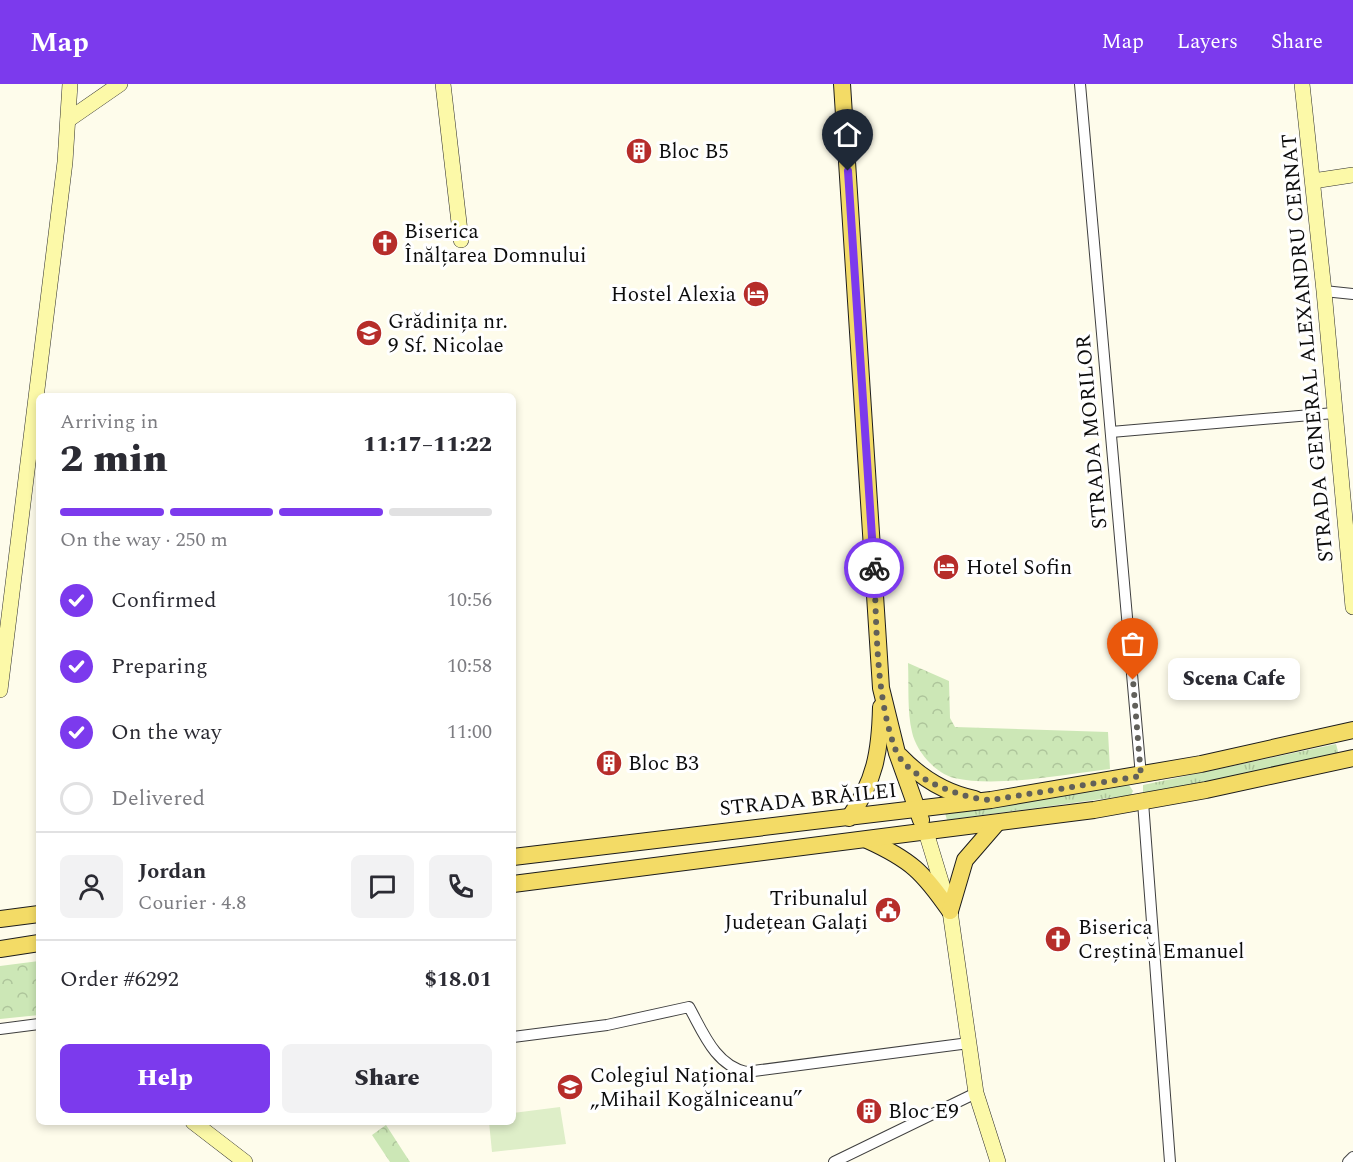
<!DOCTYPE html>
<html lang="en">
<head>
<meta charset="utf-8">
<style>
	body { margin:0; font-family:Spectral,serif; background:#f2f2f3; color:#2b2b33; height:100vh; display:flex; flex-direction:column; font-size:22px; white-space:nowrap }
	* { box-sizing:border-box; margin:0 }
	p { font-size:20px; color:#7c7c81 }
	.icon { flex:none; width:33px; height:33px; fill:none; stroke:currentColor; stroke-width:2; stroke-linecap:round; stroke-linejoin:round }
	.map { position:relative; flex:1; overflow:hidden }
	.side { position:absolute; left:36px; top:309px; width:480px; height:732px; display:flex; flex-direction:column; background:#fff; border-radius:9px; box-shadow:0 3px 9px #0003 }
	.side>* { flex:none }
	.pin { position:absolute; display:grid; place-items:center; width:51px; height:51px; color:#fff; margin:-62px -26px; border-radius:50% 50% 50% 0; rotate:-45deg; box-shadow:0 0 6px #0007 }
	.pin .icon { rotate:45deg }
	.courier { position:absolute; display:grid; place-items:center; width:60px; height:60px; margin:-30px; border:4px solid #7c3aed; border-radius:50%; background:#fff; color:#222; box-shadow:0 2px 8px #0007 }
	.bubble { position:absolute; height:42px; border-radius:9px; background:#fff; box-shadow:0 3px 9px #0003; font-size:20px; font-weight:800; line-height:42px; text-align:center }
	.head em { font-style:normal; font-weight:800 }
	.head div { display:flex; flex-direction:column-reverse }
	.head { display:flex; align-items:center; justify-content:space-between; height:102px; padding:0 24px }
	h1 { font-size:39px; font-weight:800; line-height:45px }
	.bar { display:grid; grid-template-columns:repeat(4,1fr); gap:9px 6px; align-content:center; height:72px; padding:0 24px }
	.bar i { height:8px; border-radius:4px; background:#e1e1e2 }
	.bar .on { background:#7c3aed }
	.bar p { grid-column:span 4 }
	.line { display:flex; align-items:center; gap:15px; padding:0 24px; border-top:2px solid #e1e1e2 }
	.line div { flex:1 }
	.round { display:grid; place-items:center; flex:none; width:63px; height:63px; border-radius:9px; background:#f2f2f3 }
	ol { padding:0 24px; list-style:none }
	li { display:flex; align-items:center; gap:18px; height:66px }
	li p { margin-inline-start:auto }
	li .icon { padding:6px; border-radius:50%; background:#7c3aed; color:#fff; stroke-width:4 }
	li:last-child { color:#7c7c81 }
	li i { width:33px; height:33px; border:3px solid #e1e1e2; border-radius:50% }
	.primary-button { display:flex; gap:12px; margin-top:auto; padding:12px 24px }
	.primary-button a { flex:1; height:69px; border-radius:9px; background:#7c3aed; color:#fff; font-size:24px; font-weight:800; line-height:69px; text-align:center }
	.primary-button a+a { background:#f2f2f3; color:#2b2b33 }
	header { display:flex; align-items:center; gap:36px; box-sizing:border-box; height:84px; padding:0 30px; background:#7c3aed; color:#fff }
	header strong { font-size:28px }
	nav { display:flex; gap:33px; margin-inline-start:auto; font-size:21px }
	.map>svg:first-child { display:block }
	.grass { fill:url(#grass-tufts) }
	.park { fill:url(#park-crowns) }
	.pitch { fill:#deeec8 }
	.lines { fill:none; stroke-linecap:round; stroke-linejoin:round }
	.street-casing { stroke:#3f3f3f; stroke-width:12 }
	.secondary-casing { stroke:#2e2e2e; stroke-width:16 }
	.primary-casing { stroke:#1d1d1d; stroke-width:18 }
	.street { stroke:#fff; stroke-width:10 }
	.secondary { stroke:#fcf9a8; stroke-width:15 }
	.primary { stroke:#f3db66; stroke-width:16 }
	.done { stroke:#61605a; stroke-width:6; stroke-dasharray:0 10.8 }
	.route { stroke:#7c3aed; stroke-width:8 }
	.labels { text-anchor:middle; stroke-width:6; stroke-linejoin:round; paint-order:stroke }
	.poi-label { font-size:21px; fill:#0c0c0c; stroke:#fff; text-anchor:start }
	.street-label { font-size:21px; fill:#0c0c0c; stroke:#fff }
</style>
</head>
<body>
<header>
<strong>Map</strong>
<nav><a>Map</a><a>Layers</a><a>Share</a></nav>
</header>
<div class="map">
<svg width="1353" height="1078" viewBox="0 0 1353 1078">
	<defs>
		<pattern id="grass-tufts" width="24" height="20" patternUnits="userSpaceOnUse" patternTransform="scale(1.5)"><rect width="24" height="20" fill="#cce7b6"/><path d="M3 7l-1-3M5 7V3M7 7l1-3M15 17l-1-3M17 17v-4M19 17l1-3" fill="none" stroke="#aec59b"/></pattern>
		<pattern id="park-crowns" width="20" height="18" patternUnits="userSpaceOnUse" patternTransform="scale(1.5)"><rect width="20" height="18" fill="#cce7b6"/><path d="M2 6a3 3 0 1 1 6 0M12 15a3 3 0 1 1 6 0" fill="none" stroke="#aec59b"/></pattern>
	</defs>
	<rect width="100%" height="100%" fill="#fefceb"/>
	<!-- grass -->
	<g class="grass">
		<polygon points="1336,660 1339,671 1143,711 1143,701"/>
		<polygon points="1129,701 1133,707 1131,711 947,736 945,729"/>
	</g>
	<!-- park -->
	<g class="park">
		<path d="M908,579L949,597L950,634L955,643L1108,648L1110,685C1066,690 997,704 954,694C935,689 916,667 912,648C907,627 909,601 908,579Z"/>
		<polygon points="39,877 39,931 0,935 0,882"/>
		<polygon points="386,1041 410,1078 390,1078 372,1051"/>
	</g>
	<!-- pitch -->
	<polygon class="pitch" points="560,1023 566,1060 492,1068 489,1038 513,1038 513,1029"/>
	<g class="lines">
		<defs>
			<g id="street">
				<polyline points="1080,0 1141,692"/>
				<polyline points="1324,207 1353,210"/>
				<polyline points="1111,348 1334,329"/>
				<polyline points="1143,718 1170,1078"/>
				<polyline points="0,945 39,940"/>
				<path d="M513,953L607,941L689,923C703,948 715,981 746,988L969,959"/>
				<polyline points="834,1078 976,1009"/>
				<polyline points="1348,1078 1353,1073"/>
			</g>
			<g id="secondary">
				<polyline points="443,0 461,156"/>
				<polyline points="1302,0 1324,207 1353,523"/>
				<polyline points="68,36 120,0"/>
				<polyline points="1313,97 1353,91"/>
				<polyline points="0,606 65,78 70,0"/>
				<polyline points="926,748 950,827 976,1009 998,1078"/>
				<polyline points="193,1038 245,1078"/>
			</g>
			<g id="primary">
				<polyline points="842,0 881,604 897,669 921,736"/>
				<path d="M900,672C921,694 945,709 975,715"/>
				<path d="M849,734C875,697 880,668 881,623"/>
				<path d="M867,756C911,776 923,788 950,827"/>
				<polyline points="513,773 991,716 1201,680 1353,646"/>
				<polyline points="513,800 1094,726 1206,706 1353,674"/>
				<polyline points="950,827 965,776 997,739"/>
				<polyline points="0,835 39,830"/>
				<polyline points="0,865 39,859"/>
			</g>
		</defs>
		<!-- street casing -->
		<use href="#street" class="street-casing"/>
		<!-- secondary casing -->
		<use href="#secondary" class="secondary-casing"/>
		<!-- primary casing -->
		<use href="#primary" class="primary-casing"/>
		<!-- street -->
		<use href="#street" class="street"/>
		<!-- secondary -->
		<use href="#secondary" class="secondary"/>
		<!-- primary -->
		<use href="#primary" class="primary"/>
	</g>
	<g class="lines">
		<!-- done -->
		<path class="done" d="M874,484C877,542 875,612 896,667C908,695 963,715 991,716L1141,692L1133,596"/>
		<!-- route -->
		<polyline class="route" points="848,87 874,484"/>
	</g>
	<!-- icons -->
	<defs>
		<symbol id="building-disc" viewBox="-11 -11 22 22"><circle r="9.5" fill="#b62d2a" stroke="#fff"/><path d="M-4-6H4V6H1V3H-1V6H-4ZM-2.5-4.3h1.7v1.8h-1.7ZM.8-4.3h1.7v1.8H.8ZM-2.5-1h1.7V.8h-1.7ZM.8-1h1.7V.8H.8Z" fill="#fff"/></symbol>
		<symbol id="church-disc" viewBox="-11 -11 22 22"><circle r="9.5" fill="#b62d2a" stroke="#fff"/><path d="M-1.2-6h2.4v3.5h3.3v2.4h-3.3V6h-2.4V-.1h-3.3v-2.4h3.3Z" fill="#fff"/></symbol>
		<symbol id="hotel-disc" viewBox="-11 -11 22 22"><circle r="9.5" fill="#b62d2a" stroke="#fff"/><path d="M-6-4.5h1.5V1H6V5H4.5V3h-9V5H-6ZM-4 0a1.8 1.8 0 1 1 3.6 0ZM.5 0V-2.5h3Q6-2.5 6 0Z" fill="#fff"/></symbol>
		<symbol id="school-disc" viewBox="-11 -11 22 22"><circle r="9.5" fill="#b62d2a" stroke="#fff"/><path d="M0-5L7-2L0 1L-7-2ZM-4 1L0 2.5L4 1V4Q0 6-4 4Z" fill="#fff"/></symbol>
		<symbol id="civic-disc" viewBox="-11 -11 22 22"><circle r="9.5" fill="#b62d2a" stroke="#fff"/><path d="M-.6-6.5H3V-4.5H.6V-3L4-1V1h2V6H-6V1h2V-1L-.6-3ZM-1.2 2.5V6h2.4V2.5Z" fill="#fff"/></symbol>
		<symbol id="university-disc" viewBox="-11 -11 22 22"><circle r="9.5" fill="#b62d2a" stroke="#fff"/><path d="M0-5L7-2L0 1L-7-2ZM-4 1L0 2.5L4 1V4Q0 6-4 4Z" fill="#fff"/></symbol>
	</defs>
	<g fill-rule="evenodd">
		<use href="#building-disc" x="624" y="52" width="30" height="30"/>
		<use href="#church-disc" x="370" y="144" width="30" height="30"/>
		<use href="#hotel-disc" x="741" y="195" width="30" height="30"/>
		<use href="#school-disc" x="354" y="234" width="30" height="30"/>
		<use href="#hotel-disc" x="931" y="468" width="30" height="30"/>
		<use href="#building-disc" x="594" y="664" width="30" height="30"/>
		<use href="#civic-disc" x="873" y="811" width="30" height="30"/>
		<use href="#church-disc" x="1043" y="840" width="30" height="30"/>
		<use href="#university-disc" x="555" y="988" width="30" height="30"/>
		<use href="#building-disc" x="854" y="1012" width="30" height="30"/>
	</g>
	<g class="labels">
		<!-- poi labels -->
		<g class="poi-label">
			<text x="658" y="74">Bloc B5</text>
			<text x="404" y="154">Biserica<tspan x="404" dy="24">Înălțarea Domnului</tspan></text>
			<text x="736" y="217" text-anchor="end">Hostel Alexia</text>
			<text x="388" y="244">Grădinița nr.<tspan x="388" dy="24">9 Sf. Nicolae</tspan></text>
			<text x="966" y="490">Hotel Sofin</text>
			<text x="628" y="686">Bloc B3</text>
			<text x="868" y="821" text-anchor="end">Tribunalul<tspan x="868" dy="24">Județean Galați</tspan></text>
			<text x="1078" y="850">Biserica<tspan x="1078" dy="24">Creștină Emanuel</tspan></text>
			<text x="590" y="998">Colegiul Național<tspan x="590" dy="24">„Mihail Kogălniceanu”</tspan></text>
			<text x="888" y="1034">Bloc E9</text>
		</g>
		<!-- street labels -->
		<g class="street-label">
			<text transform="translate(1307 264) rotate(-95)" y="7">STRADA GENERAL ALEXANDRU CERNAT</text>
			<text transform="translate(1091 348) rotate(-95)" y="7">STRADA MORILOR</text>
			<text transform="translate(808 715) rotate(-6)" y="7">STRADA BRĂILEI</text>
		</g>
	</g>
</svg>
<div class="pin" style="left:1133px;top:596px;background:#ea580c"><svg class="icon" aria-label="bag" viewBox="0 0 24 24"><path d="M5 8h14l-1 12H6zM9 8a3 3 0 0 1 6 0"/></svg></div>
<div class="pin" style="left:848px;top:87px;background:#1f2937"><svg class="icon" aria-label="home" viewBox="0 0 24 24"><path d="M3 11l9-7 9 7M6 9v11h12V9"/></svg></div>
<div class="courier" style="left:874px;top:484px"><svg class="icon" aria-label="bike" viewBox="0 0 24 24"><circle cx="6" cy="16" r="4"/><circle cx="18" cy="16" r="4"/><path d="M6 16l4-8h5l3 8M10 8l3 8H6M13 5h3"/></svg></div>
<div class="bubble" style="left:1168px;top:574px;width:132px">Scena Cafe</div>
<section class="side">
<div class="head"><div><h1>2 min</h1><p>Arriving in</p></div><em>11:17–11:22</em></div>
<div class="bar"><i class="on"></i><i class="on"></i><i class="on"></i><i></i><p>On the way · 250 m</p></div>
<ol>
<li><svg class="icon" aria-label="check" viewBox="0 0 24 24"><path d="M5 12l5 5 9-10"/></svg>Confirmed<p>10:56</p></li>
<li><svg class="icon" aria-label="check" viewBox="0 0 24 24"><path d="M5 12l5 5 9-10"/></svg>Preparing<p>10:58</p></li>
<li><svg class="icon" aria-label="check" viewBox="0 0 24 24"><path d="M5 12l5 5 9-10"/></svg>On the way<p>11:00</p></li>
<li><i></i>Delivered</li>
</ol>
<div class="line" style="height:108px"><a class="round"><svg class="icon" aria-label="person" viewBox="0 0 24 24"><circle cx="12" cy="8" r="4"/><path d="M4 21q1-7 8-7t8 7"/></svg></a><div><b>Jordan</b><p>Courier · 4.8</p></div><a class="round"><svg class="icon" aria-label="chat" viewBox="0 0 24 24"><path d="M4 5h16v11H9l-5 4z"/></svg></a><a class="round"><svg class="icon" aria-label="phone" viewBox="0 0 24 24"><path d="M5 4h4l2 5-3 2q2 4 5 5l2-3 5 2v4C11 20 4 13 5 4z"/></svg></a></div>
<div class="line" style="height:78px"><div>Order #6292</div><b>$18.01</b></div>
<div class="primary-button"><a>Help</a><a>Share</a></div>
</section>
</div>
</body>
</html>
